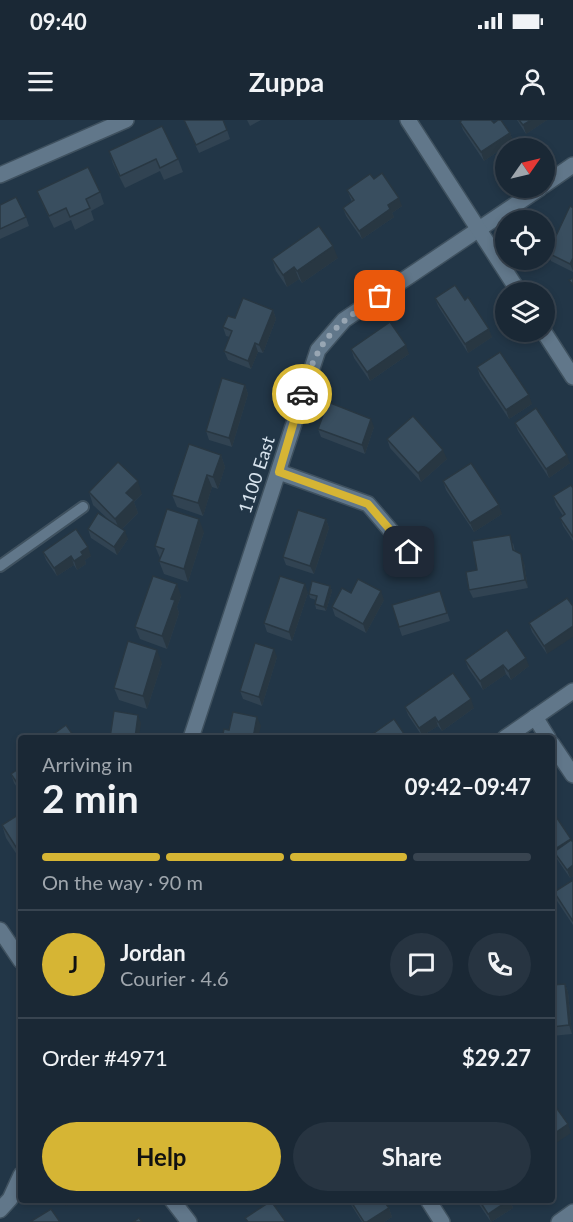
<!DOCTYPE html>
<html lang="en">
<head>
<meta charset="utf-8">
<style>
	body { margin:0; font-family:Lato,sans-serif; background:#273441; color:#f1f3f6; height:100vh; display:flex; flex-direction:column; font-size:22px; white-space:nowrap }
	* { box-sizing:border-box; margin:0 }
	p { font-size:20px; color:#9fa6ad }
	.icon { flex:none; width:33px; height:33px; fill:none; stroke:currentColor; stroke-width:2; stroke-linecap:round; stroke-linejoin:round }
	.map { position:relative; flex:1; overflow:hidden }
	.sheet { position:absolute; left:18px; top:615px; width:537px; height:468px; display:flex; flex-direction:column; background:#1a2835; border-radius:6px; box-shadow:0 3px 9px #0003,0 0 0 2px #384450 }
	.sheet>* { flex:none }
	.needle { width:39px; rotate:56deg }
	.buttons { position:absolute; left:495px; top:18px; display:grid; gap:12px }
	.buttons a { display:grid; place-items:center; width:60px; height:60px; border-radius:50%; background:#1a2835; box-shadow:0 3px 9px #0003,0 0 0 2px #384450; font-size:30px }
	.pin { position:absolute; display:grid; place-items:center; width:51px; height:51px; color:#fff; margin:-26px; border-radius:12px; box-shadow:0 3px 9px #0006 }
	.courier { position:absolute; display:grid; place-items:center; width:60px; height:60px; margin:-30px; border:4px solid #d6b534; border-radius:50%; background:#fff; color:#222; box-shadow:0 2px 8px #0007 }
	.head em { font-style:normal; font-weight:700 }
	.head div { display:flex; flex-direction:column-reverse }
	.head { display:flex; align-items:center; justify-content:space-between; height:102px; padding:0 24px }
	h1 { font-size:39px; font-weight:700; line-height:45px }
	.bar { display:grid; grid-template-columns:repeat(4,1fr); gap:9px 6px; align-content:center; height:72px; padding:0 24px }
	.bar i { height:8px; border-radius:4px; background:#384450 }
	.bar .selected { background:#d6b534 }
	.bar p { grid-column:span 4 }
	.line { display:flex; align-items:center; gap:15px; padding:0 24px; border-top:2px solid #384450 }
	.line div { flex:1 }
	.round { display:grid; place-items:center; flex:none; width:63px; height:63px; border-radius:32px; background:#273441 }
	.primary-button { display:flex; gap:12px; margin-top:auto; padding:12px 24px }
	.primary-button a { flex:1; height:69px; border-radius:36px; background:#d6b534; color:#111; font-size:24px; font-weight:700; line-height:69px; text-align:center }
	.primary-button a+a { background:#273441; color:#f1f3f6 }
	.status { display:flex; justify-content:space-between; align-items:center; height:42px; padding:0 30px; background:#1a2835; direction:ltr }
	.status svg { height:16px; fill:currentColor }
	header { display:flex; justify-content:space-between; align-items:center; height:78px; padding:0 24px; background:#1a2835; font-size:27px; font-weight:700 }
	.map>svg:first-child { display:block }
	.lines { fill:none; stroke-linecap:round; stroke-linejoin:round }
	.service-casing { stroke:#3f515f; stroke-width:14 }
	.minor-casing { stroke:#3f515f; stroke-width:18 }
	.tertiary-casing { stroke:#3f515f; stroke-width:18 }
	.service { stroke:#61778a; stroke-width:10 }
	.minor { stroke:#61778a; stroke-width:15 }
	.tertiary { stroke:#61778a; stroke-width:15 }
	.wall { fill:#314352 }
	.shaded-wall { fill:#283742 }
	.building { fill:#394e5f; stroke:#283742; stroke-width:1.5 }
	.done { stroke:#98a6b3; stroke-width:6; stroke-dasharray:0 10.8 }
	.route { stroke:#d6b534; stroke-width:8 }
	.labels { text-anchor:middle; stroke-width:5; stroke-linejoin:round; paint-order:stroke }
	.street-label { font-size:18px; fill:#d7e3ed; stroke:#223647 }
</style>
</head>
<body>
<div class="status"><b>09:40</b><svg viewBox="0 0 49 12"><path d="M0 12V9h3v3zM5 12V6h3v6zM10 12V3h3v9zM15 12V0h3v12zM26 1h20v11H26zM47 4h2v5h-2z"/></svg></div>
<header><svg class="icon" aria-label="menu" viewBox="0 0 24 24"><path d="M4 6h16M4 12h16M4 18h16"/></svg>Zuppa<svg class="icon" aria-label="person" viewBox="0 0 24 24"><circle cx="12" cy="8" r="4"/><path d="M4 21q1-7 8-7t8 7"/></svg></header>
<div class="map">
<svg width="573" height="1102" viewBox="0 0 573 1102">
	<rect width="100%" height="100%" fill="#223647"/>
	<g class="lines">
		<defs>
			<polyline id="service" points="0,446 83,387"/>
			<g id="minor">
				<polyline points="0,55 126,0"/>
				<polyline points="544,65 573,45"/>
				<polyline points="279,352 368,384 409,432"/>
				<polyline points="535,597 548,618"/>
				<polyline points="191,618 318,230 344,200 540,68"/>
				<polyline points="505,618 573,571"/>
				<polyline points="552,624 573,655"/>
				<polyline points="172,1080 189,1102"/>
				<polyline points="428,1080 442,1102"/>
				<polyline points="559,1102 573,1092"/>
			</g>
			<g id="tertiary">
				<polyline points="408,0 519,172"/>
				<polyline points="544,212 573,257"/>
				<polyline points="0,810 21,841"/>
				<polyline points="0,1090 10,1079 21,1055"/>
			</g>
		</defs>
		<!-- service casing -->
		<use href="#service" class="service-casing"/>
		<!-- minor casing -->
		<use href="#minor" class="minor-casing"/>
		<!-- tertiary casing -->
		<use href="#tertiary" class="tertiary-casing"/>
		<!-- service -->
		<use href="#service" class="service"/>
		<!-- minor -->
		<use href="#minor" class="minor"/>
		<!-- tertiary -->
		<use href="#tertiary" class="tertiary"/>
	</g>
	<!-- wall -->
	<g class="wall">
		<polygon points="184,0 227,10 230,19 199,33"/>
		<polygon points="247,0 261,0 250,6"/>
		<polygon points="517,0 547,0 526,14"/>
		<polygon points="460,2 494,3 510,13 513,21 484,41 463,10"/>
		<polygon points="109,31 178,39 183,52 164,60 160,51 125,68 113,44"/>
		<polygon points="374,59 402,86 392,93 394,97 362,119 346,96 343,88 352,82 347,70"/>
		<polygon points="37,71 100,72 104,84 91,91 94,100 75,110 71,100 54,108 42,83"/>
		<polygon points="0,85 26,97 29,106 0,119"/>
		<polygon points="573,88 573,152 551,141 548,133"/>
		<polygon points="338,138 302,163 299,159 287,167 276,151 272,139"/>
		<polygon points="435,178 465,180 492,217 468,233 438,186"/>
		<polygon points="273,190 276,199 263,233 258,232 251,249 228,240 224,231 230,217 226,216 223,207 235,198"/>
		<polygon points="351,229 409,234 370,261 354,238"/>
		<polygon points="477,247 532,284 509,299 480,256"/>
		<polygon points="245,265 248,274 232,327 209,320 206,311"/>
		<polygon points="515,303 570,343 549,358 518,311"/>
		<polygon points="374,307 365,334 321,317 318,309"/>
		<polygon points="387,319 447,339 421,362 390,328"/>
		<polygon points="221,335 225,347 218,369 212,367 203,396 177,387 172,375"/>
		<polygon points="443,361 502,394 474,412 446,370"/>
		<polygon points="573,368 573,421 563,406 560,398 563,396 556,385 553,376"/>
		<polygon points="89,372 142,374 134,382 138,393 122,409 128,419 117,435 91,418 88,409 109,400 93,385"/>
		<polygon points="326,399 329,408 314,454 286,445 283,437"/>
		<polygon points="204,412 188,462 164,454 159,441 160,438 155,426"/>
		<polygon points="513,423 515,431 524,443 528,468 473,478 469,470 477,450"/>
		<polygon points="43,432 91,436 85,440 86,444 77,450 74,445 57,456 46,440"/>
		<polygon points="330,466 332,471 326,491 316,489 315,484 316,480 310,478 309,474"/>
		<polygon points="440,471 450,501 402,516 399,507"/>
		<polygon points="308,473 292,521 267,512 264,503"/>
		<polygon points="351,473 384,480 366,513 335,496 332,487"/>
		<polygon points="181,476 177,487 179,493 167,529 140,519 135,507"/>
		<polygon points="567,478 547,534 532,512 529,503"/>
		<polygon points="277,537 262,586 243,579 240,571"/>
		<polygon points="465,540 529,546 511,560 506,554 483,570 468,548"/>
		<polygon points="162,543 147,589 119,580 114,568"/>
		<polygon points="405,587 474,588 442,611 438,606 422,616 408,595"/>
		<polygon points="21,647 21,673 14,663 11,654"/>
		<polygon points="21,693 21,741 6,718 2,705"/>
		<polygon points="557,698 573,722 573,756 570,758 557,739 552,742"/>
		<polygon points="573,760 573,805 557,781 554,772"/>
		<polygon points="565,864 568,872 572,914 552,916 552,865"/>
		<polygon points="348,1080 383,1080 389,1088 392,1097 384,1102 362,1102"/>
		<polygon points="476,1080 510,1080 513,1088 491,1102"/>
	</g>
	<!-- shaded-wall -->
	<g class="shaded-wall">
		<polygon points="531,0 547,0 526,14 523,5"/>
		<polygon points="510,13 513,21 484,41 481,32"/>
		<polygon points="399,78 402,86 392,93 394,97 362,119 359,111 388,85"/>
		<polygon points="333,126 338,138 302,163 297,151"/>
		<polygon points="573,138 573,151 570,144"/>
		<polygon points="294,147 299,159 287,167 283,155"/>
		<polygon points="273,190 276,199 263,233 259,225"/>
		<polygon points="489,209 492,217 468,233 465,224"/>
		<polygon points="255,223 258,232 251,249 248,241"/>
		<polygon points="406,225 409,234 370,261 367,252"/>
		<polygon points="245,265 248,274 232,327 229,318"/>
		<polygon points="529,275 532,284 509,299 506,290"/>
		<polygon points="371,299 374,307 365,334 362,325"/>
		<polygon points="443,330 447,339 421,362 418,353"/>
		<polygon points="221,335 225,347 218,369 213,357"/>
		<polygon points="567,335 570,343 549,358 546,349"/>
		<polygon points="207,355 212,367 203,396 198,383"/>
		<polygon points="138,361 142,374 134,382 138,393 120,411 115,399 126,373"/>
		<polygon points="499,385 502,394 474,412 470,403"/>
		<polygon points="199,399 204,412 188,462 184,449"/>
		<polygon points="326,399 329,408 314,454 310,446"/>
		<polygon points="125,411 128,419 117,435 114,427"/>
		<polygon points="88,427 91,436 85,440 86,444 77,450 74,441 81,432"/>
		<polygon points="521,434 524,443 528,468 525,460"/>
		<polygon points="71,436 74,445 57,456 54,448"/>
		<polygon points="177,464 181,476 177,487 179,493 167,529 162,516 171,479"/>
		<polygon points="305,464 308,473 292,521 289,512"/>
		<polygon points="330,466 332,471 326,491 324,487"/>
		<polygon points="381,471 384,480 366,513 363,504"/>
		<polygon points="573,506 573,517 547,534 544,526"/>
		<polygon points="274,529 277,537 262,586 259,577"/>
		<polygon points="157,530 162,543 147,589 143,576"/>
		<polygon points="526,538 529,546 511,560 508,551"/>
		<polygon points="503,545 506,554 483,570 480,561"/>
		<polygon points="471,579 474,588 442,611 438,602"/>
		<polygon points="138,595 141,603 139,618 135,618"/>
		<polygon points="257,597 261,606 258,618 253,618"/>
		<polygon points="435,597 438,606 422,616 419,608"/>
		<polygon points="571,719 573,725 554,732 557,739 552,742 552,731"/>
		<polygon points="573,745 573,756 570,758 567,750"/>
		<polygon points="565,864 568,872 572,914 569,905"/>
		<polygon points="568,1004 571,1013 552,1026 552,1015"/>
		<polygon points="64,1080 76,1080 66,1086"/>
		<polygon points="509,1080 513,1088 491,1102 488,1094"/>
		<polygon points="389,1088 392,1097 384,1102 367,1102"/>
	</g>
	<!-- building -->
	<g class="building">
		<polygon points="184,0 223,0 227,10 196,25"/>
		<polygon points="462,0 491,0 494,3 498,0 501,0 510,13 481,32 460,2"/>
		<polygon points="519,0 531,0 523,5"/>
		<polygon points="162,6 178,39 160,48 156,39 120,56 109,31"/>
		<polygon points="88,47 100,72 86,79 90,88 70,97 66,88 49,96 37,71"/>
		<polygon points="382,53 399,78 388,85 390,89 359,111 343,88 354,80 347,70 370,54 374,59"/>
		<polygon points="16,77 26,97 0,109 0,85"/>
		<polygon points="570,86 573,88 573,138 570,144 548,133"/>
		<polygon points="319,106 333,126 297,151 294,147 283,155 272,139"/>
		<polygon points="573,158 573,165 569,160"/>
		<polygon points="455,165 465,180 468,177 489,209 465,224 435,178"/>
		<polygon points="243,178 273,190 259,225 255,223 248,241 224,231 232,211 223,207 228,196 235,198"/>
		<polygon points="390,202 406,225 367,252 351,229"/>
		<polygon points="500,232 529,275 506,290 477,247"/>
		<polygon points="222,258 245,265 229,318 206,311"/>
		<polygon points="328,282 371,299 362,325 318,309"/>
		<polygon points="536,288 567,335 546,349 515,303"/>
		<polygon points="413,296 443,330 418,353 387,319"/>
		<polygon points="189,324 221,335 213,357 207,355 198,383 172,375"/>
		<polygon points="118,342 138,361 126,373 134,380 115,399 89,372"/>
		<polygon points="471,343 499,385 470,403 443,361"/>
		<polygon points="571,365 573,368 573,417 560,398 565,394 553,376"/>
		<polygon points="167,389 199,399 184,449 159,441 164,429 155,426"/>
		<polygon points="298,390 326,399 310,446 283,437"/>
		<polygon points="98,393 125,411 114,427 88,409"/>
		<polygon points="76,409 88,427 81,432 83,435 74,441 71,436 54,448 43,432"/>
		<polygon points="510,415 513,430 521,434 525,460 469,470 466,452 477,450 472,421"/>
		<polygon points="153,456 177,464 171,479 175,480 162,516 135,507"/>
		<polygon points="280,456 305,464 289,512 264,503"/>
		<polygon points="358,459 381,471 363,504 332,487 342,468 351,473"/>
		<polygon points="312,461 330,466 324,487 315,484 317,476 309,474"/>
		<polygon points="440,471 447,493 399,507 392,485"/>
		<polygon points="567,478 573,486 573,506 544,526 529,503"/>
		<polygon points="507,510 526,538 508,551 503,545 480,561 465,540"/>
		<polygon points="128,521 157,530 143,576 114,568"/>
		<polygon points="255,523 274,529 259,577 240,571"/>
		<polygon points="453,553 471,579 438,602 435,597 419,608 405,587"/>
		<polygon points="114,591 138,595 135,618 110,618"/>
		<polygon points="233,592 257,597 253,618 222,618 224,609 229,610"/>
		<polygon points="394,599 407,618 367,618"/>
		<polygon points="66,605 73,615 69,618 48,618"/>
		<polygon points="21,647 21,669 11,654"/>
		<polygon points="21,693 21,735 2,705"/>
		<polygon points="557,698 571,719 552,731 552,701"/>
		<polygon points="571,720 573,722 573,745 567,750 554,732"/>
		<polygon points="573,760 573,801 554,772"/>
		<polygon points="565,864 569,905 552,907 552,865"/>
		<polygon points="553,983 568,1004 552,1015 552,985"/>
		<polygon points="350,1080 383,1080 389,1088 367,1102 364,1102"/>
		<polygon points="479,1080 509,1080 488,1094"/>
		<polygon points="271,1081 286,1102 248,1102 245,1098"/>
		<polygon points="51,1089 60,1102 30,1102"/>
		<polygon points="139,1098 142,1102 133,1102"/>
	</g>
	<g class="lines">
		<!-- done -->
		<path class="done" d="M302,274C318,219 333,206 380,176"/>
		<!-- route -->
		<polyline class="route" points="302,274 279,352 368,384 409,432"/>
	</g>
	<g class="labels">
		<!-- street labels -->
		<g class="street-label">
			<text transform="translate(257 355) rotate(-72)" y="6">1100 East</text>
		</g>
	</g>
</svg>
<div class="buttons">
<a><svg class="needle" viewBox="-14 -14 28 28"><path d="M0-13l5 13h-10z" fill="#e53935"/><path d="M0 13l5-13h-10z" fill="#9fa6ad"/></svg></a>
<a><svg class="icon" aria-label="locate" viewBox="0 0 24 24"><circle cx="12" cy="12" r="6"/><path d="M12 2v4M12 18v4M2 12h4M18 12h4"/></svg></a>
<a><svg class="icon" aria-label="layers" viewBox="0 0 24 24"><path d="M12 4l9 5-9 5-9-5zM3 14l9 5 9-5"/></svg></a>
</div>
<div class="pin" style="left:380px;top:176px;background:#ea580c"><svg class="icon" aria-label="bag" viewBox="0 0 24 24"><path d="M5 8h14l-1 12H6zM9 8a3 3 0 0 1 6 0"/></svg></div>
<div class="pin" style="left:409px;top:432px;background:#1f2937"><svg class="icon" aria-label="home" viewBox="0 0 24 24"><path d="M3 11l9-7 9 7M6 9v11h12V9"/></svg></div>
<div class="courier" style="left:302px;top:274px"><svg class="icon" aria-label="car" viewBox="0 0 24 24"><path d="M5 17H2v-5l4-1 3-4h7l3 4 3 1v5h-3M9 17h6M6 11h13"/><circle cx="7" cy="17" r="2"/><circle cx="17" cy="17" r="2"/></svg></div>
<section class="sheet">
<div class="head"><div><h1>2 min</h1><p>Arriving in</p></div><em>09:42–09:47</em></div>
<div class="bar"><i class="selected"></i><i class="selected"></i><i class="selected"></i><i></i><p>On the way · 90 m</p></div>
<div class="line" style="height:108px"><b class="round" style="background:#d6b534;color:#111">J</b><div><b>Jordan</b><p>Courier · 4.6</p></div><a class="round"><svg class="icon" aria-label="chat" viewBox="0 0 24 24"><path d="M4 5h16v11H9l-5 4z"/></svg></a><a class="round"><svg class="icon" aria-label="phone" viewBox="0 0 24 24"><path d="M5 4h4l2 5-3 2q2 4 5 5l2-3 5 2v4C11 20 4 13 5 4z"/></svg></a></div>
<div class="line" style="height:78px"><div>Order #4971</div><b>$29.27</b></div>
<div class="primary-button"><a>Help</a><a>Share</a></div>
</section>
</div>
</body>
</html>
